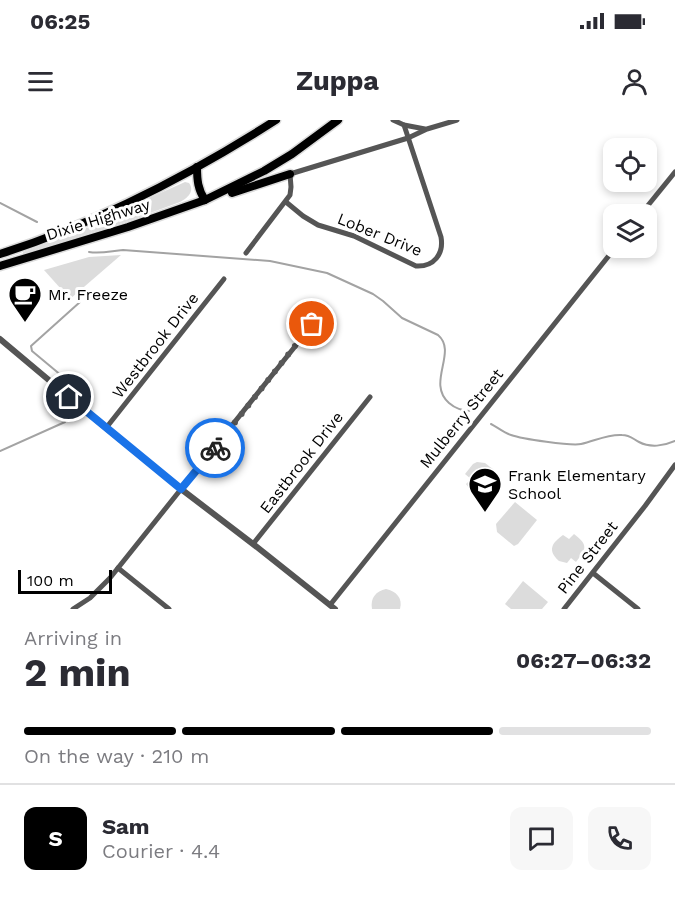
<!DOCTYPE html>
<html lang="en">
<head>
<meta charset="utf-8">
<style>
	body { margin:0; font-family:"Work Sans",sans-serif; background:#f7f7f7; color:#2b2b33; height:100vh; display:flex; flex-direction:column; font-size:22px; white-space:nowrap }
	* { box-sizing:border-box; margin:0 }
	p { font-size:20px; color:#7c7c81 }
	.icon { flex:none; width:33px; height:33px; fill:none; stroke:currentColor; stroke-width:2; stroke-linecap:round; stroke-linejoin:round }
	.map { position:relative; height:489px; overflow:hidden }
	.panel { display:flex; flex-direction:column; background:#fff; flex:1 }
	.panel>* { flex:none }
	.buttons { position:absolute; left:603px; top:18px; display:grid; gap:12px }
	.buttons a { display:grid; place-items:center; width:54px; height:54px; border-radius:12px; background:#fff; box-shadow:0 3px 9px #0003; font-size:30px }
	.scale { position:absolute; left:18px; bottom:15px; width:94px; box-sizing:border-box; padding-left:6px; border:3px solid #000; border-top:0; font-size:16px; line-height:21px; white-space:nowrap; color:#000; -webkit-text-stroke:4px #fff; paint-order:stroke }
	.pin { position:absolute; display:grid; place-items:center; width:51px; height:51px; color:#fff; margin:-26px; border:3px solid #fff; border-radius:50%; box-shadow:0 2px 6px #0007 }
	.courier { position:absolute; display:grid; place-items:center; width:60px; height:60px; margin:-30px; border:4px solid #1a73e8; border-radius:50%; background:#fff; color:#222; box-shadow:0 2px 8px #0007 }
	.head em { font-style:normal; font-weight:700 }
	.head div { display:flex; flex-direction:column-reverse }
	.head { display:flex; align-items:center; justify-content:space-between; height:102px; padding:0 24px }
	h1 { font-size:39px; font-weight:700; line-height:45px }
	.bar { display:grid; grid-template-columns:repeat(4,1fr); gap:9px 6px; align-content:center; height:72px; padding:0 24px }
	.bar i { height:8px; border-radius:4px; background:#e1e1e2 }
	.bar .on { background:#000 }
	.bar p { grid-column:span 4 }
	.line { display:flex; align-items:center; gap:15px; padding:0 24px; border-top:2px solid #e1e1e2 }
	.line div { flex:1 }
	.round { display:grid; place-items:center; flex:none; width:63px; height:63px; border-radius:12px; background:#f7f7f7 }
	.status { display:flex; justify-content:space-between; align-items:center; height:42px; padding:0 30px; background:#fff; direction:ltr }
	.status svg { height:16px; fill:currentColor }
	header { display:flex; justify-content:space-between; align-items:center; height:78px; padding:0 24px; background:#fff; font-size:27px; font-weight:700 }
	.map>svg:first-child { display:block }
	.green { fill:#dcdcdc }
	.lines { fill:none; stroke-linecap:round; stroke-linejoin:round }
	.stream { stroke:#a3a3a3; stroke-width:2 }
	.primary-casing { stroke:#dbdbdb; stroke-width:11 }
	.minor { stroke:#555; stroke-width:5 }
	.tertiary { stroke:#555; stroke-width:6 }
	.primary { stroke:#000; stroke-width:8 }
	.done { stroke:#595959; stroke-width:6; stroke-dasharray:0 10.8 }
	.route { stroke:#1a73e8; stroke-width:8 }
	.labels { text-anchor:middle; stroke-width:6; stroke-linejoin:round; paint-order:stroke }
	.street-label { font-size:16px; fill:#000; stroke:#fff }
	.poi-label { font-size:16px; fill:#000; stroke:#fff; text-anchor:start }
</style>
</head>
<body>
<div class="status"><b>06:25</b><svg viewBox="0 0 49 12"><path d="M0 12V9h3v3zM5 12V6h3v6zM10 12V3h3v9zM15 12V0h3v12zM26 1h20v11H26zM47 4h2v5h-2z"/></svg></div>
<header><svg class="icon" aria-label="menu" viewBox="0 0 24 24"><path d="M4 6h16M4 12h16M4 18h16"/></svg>Zuppa<svg class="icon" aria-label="person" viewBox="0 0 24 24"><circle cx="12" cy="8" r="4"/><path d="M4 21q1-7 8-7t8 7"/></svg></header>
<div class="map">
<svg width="675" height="489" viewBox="0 0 675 489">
	<rect width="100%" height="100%" fill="#fff"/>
	<!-- green -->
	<g class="green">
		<path d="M185,62L189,63C195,71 188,78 180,82L126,102L23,134V132L89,107L102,99Z"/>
		<polygon points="121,135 70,179 44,150 89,137"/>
		<path d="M477,342L485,343L494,350L489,357L495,361C489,379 476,379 466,364L471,359L465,354L473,344Z"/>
		<polygon points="515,382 537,400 518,424 514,426 497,412 496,404"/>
		<path d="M574,414C588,425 587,428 576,442L571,438L567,443L559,441C547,430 552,423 563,415L569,419Z"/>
		<polygon points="523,461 548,482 542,489 511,489 505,484"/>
		<path d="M386,469C396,471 403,478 400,489H372C370,478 376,471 386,469Z"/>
	</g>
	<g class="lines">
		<!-- stream -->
		<g class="stream">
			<polyline points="0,83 37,102"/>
			<path d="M89,132C101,134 111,131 123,130L270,141L327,153L373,174L383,181L402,198L438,215C458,232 426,263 449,283C456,289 461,290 471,291"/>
			<polyline points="62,256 32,231 31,226 80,182"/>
			<polyline points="72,264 89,278"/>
			<path d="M491,304C497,307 504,313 511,315C522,319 571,326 581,324C595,321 607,314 622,315C630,315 633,319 639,322C650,328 664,326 675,321"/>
			<polyline points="0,331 65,302"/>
		</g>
		<defs>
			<g id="primary">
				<path d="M197,47C197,60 198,70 205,80"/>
				<polyline points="232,73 290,54"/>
				<path d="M0,134C97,103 190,55 276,0"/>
				<polyline points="0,146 128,107 205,80 264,51 292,34 338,0"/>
			</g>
		</defs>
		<!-- primary casing -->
		<use href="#primary" class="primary-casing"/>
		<!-- minor -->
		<g class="minor">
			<polyline points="393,0 404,5 425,9"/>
			<path d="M286,82L303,96L318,105L354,116L416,146C434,147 444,134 441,117L404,5"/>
			<polyline points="641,94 675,52"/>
			<polyline points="246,133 290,75 291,67 290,54 408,18 427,9 457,0"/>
			<polyline points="106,308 224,159"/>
			<polyline points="253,424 370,277"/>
			<polyline points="118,448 169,489"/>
			<polyline points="593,453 638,489"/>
			<polyline points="330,485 615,128"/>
			<polyline points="73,489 90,478 110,458 313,204"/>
			<polyline points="564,489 645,386 675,345"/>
		</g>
		<!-- tertiary -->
		<polyline class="tertiary" points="0,219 106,308 181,369 253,424 335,489"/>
		<!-- primary -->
		<use href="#primary" class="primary"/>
	</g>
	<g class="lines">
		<!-- done -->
		<polyline class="done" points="215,328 312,204"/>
		<!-- route -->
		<polyline class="route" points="69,277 181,369 215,328"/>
	</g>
	<!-- icons -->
	<defs>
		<symbol id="cafe-pin" viewBox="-11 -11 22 30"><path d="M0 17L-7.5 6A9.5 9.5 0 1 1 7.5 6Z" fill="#000" stroke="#fff"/><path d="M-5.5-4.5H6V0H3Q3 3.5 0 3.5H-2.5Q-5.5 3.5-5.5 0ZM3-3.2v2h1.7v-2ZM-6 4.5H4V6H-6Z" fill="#fff"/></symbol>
		<symbol id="school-pin" viewBox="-11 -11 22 30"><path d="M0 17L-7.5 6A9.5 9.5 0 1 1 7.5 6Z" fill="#000" stroke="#fff"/><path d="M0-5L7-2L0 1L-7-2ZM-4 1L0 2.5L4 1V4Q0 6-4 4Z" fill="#fff"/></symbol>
	</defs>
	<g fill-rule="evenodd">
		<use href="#cafe-pin" x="6" y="155" width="38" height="52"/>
		<use href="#school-pin" x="466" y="345" width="38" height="52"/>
	</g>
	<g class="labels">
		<!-- street labels -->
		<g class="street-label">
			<text transform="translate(98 99) rotate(-17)" y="6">Dixie Highway</text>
			<text transform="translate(380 114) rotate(22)" y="6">Lober Drive</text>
			<text transform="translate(155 225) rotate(-52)" y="6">Westbrook Drive</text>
			<text transform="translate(461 298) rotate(-51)" y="6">Mulberry Street</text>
			<text transform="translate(301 342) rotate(-52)" y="6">Eastbrook Drive</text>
			<text transform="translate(587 437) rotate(-52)" y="6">Pine Street</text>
		</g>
		<!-- poi labels -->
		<g class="poi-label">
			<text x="48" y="180">Mr. Freeze</text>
			<text x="508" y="361">Frank Elementary<tspan x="508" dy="18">School</tspan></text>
		</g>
	</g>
</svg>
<div class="buttons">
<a><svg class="icon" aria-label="locate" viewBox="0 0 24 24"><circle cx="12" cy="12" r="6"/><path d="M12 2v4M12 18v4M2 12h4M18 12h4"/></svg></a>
<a><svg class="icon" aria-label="layers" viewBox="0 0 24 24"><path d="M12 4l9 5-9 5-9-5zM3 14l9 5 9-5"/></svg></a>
</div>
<div class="scale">100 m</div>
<div class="pin" style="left:312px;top:204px;background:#ea580c"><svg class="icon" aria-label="bag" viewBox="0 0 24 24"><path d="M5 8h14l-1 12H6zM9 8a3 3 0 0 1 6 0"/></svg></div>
<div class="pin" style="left:69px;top:277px;background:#1f2937"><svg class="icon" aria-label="home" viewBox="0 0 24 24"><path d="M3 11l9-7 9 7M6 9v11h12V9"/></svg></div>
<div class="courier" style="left:215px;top:328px"><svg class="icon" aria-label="bike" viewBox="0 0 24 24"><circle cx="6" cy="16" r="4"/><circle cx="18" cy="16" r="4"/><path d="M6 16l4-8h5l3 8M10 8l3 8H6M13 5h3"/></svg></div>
</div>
<section class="panel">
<div class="head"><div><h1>2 min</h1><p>Arriving in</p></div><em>06:27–06:32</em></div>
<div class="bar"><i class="on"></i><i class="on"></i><i class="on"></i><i></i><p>On the way · 210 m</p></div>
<div class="line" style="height:108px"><b class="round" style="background:#000;color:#fff">S</b><div><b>Sam</b><p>Courier · 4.4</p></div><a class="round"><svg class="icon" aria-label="chat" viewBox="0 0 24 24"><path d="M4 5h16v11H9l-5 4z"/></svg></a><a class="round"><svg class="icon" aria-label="phone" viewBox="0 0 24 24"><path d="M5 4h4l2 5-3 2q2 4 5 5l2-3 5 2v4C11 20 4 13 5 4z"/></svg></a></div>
</section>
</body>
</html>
